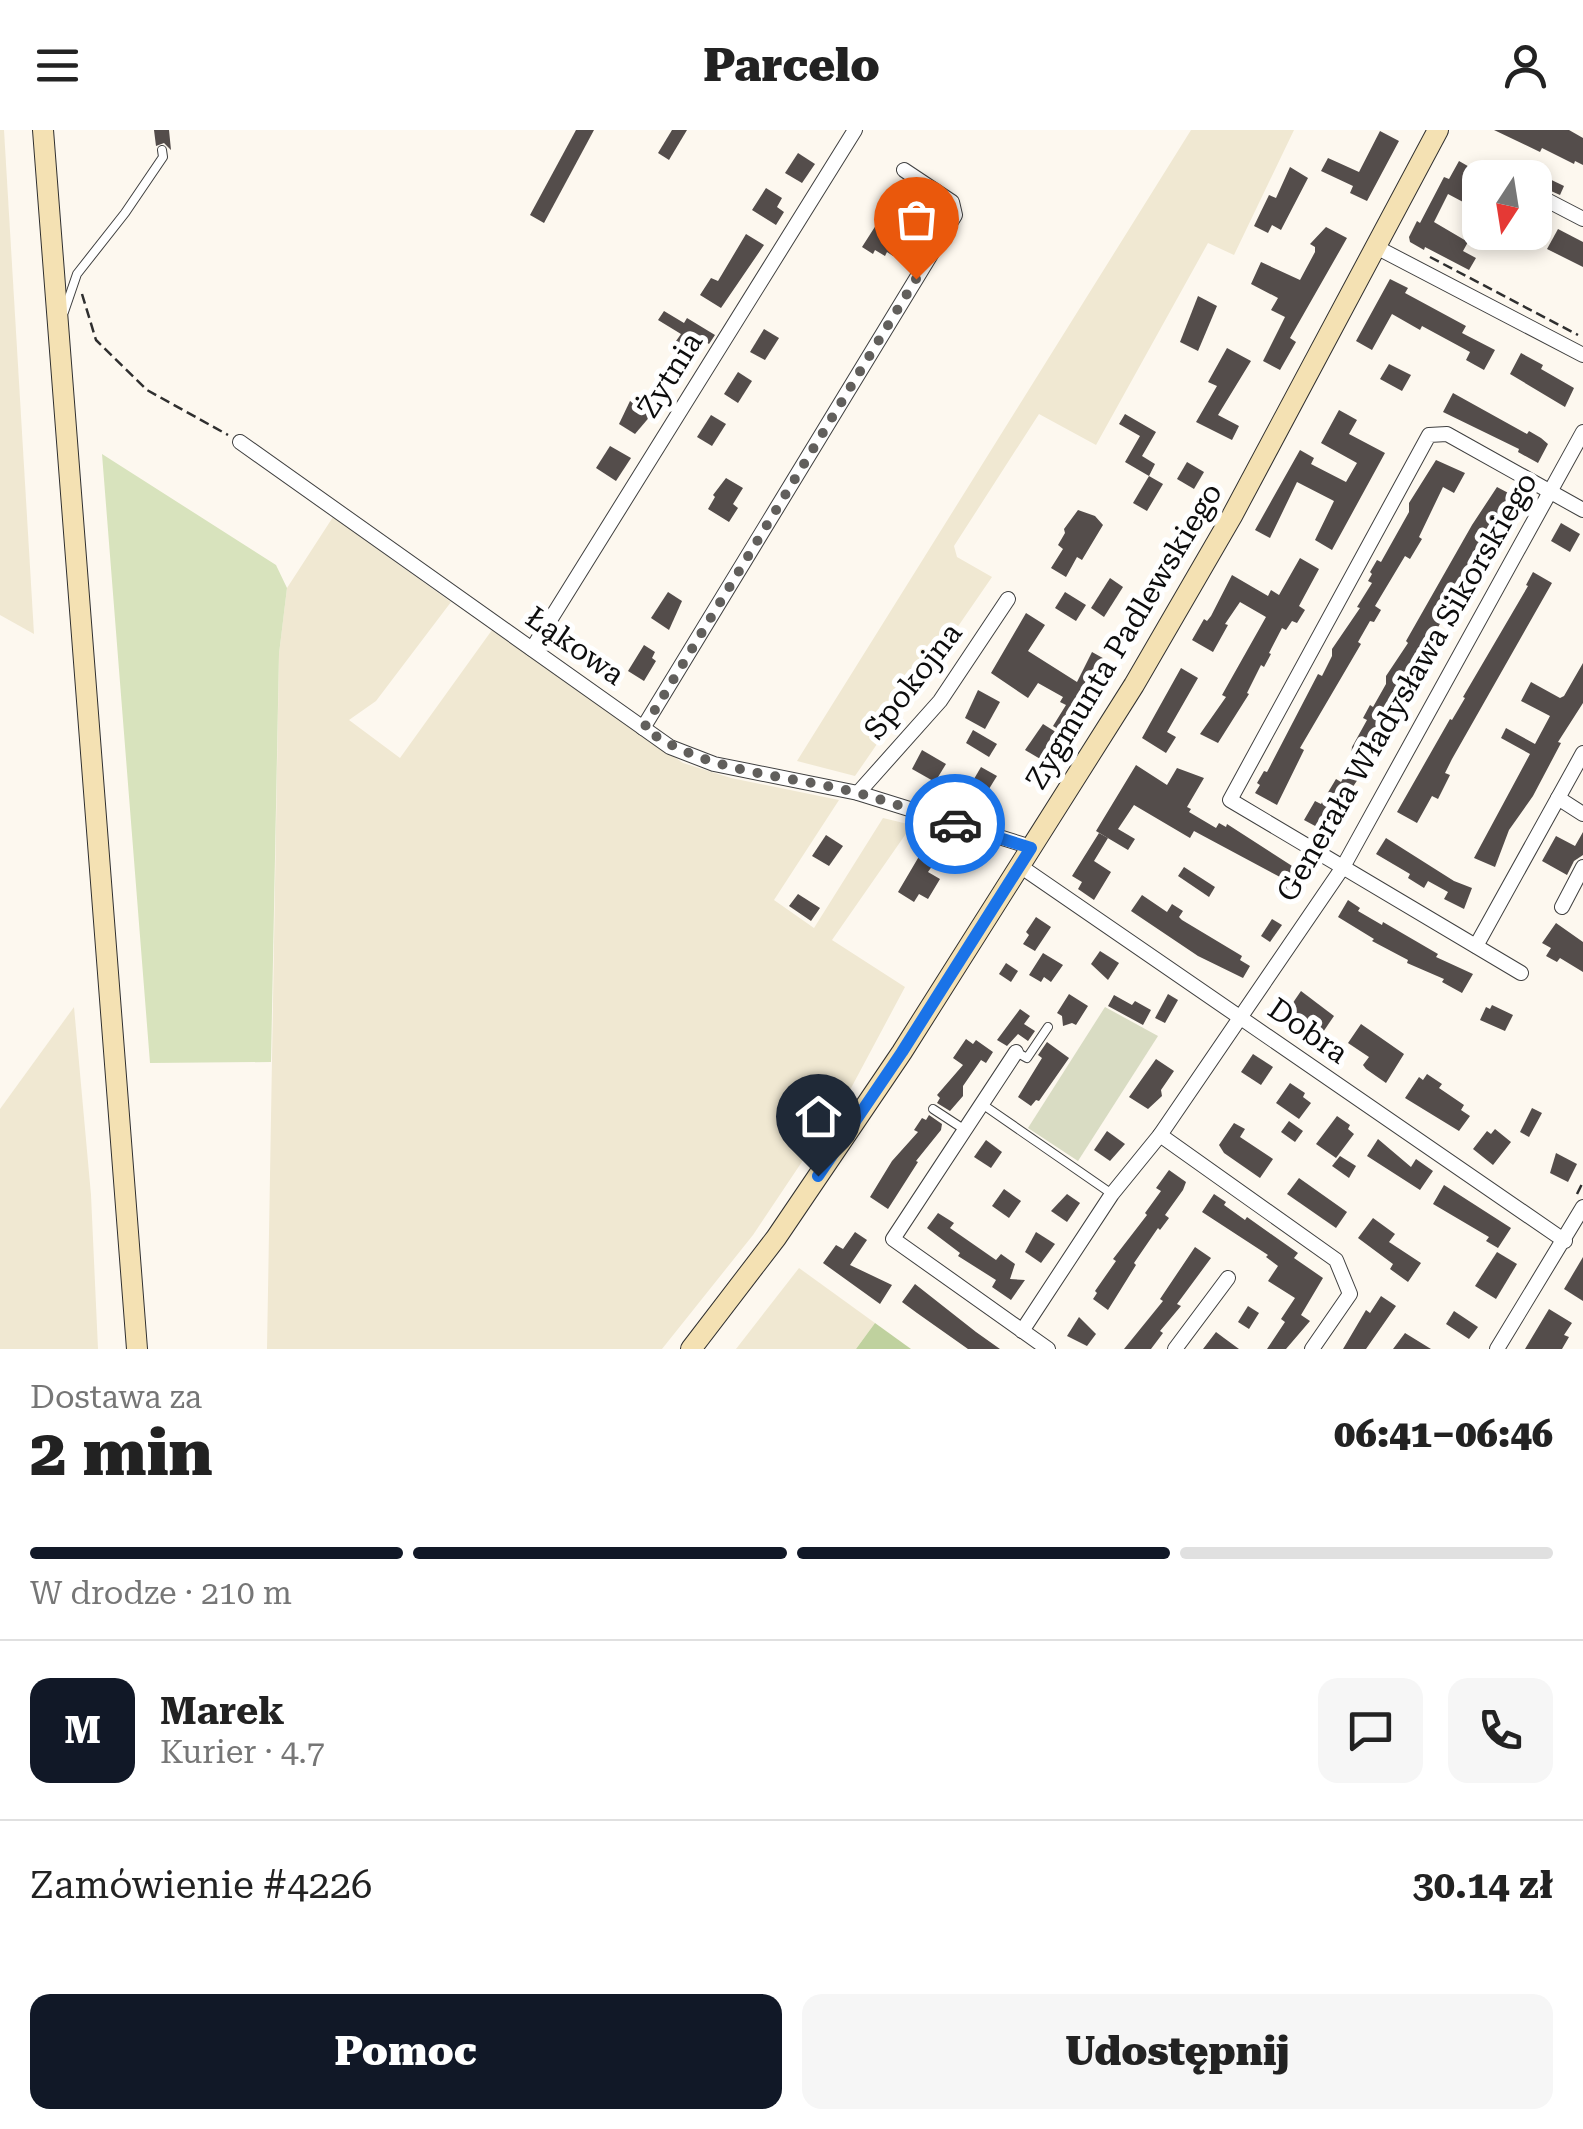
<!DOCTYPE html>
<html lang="pl">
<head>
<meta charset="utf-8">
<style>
	body { margin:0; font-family:"Roboto Serif",serif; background:#f6f6f6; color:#222; height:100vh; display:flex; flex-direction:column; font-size:38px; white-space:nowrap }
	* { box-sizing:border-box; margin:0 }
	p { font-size:32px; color:#767676 }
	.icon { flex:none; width:55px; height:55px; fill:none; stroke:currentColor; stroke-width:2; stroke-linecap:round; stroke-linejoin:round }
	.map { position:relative; height:1219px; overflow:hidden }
	.panel { display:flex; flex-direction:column; background:#fff; flex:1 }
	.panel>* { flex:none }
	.needle { width:65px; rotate:192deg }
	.tools { position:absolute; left:1462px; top:30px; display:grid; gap:20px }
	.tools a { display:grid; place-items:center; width:90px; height:90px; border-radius:20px; background:#fff; box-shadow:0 5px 15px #0003; font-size:50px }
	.pin { position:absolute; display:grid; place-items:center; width:85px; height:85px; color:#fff; margin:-102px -42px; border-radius:50% 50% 50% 0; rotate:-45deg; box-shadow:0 0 10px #0007 }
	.pin .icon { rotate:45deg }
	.courier { position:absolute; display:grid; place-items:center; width:100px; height:100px; margin:-50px; border:8px solid #1a73e8; border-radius:50%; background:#fff; color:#222; box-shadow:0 2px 12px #0007 }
	.summary em { font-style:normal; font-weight:800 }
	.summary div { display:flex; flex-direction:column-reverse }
	.summary { display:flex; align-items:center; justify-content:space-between; height:170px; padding:0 30px }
	h1 { font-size:65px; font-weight:800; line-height:75px }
	.bar { display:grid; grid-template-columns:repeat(4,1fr); gap:15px 10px; align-content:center; height:120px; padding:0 30px }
	.bar i { height:12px; border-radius:8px; background:#e0e0e0 }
	.bar .active { background:#111827 }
	.bar p { grid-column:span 4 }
	.line { display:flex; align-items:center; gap:25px; padding:0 30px; border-top:2px solid #e0e0e0 }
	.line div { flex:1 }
	.round { display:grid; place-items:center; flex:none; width:105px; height:105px; border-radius:20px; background:#f6f6f6 }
	.action { display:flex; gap:20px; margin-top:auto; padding:20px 30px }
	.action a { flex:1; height:115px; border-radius:20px; background:#111827; color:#fff; font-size:40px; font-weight:800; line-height:115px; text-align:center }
	.action a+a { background:#f6f6f6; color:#222 }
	header { display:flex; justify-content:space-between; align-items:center; height:130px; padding:0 30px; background:#fff; font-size:45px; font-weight:800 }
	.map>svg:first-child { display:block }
	.farmland { fill:#f0e8d2 }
	.green { fill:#d8e3bd }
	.forest { fill:#bfd19e }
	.cemetery { fill:#d9dcc3 }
	.building { fill:#544d4b }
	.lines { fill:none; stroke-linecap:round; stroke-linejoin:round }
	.lane-casing { stroke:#404040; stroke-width:10 }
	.street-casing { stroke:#404040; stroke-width:16 }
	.secondary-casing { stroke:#2f2f2f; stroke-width:22 }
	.path { stroke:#2f2f2f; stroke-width:2.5; stroke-dasharray:10 5; stroke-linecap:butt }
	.lane { stroke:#fff; stroke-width:8 }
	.street { stroke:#fff; stroke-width:14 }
	.secondary { stroke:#f4e1b3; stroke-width:20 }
	.done { stroke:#615f5c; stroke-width:10; stroke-dasharray:0 18 }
	.route { stroke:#1a73e8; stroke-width:12 }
	.labels { text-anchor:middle; stroke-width:10; stroke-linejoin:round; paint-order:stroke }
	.street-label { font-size:30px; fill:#0d0d0d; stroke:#fff }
</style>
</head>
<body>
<header><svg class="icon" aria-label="menu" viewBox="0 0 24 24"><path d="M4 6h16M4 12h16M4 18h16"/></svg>Parcelo<svg class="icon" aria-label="person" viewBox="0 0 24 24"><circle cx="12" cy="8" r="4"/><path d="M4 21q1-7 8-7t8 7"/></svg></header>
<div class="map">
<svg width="1583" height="1219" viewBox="0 0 1583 1219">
	<rect width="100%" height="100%" fill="#fdf8ef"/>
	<!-- farmland -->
	<g class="farmland">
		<polygon points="0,0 4,0 34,504 0,485"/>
		<polygon points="1191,0 1294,0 1234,125 1208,113 1096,315 1039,284 954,416 957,427 992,447 855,646 797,631"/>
		<polygon points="333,387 451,472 376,571 349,590 400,628 492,500 683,633 731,648 839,670 774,770 814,798 883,688 912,695 832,810 905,857 850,960 753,1105 662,1219 267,1219 279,524 287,458"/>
		<polygon points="74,877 91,1065 98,1219 0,1219 0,979"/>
		<polygon points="799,1138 875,1193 856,1219 736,1219"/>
	</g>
	<!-- green -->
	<polygon class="green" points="102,324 276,435 287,458 279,524 271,932 150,933"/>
	<!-- forest -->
	<polygon class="forest" points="875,1193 911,1219 856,1219"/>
	<!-- cemetery -->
	<polygon class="cemetery" points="1105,877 1158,906 1078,1031 1028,998"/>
	<!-- building -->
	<g class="building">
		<polygon points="154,0 169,0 171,20 164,13 156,16"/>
		<polygon points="576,0 594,0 544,93 530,85"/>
		<polygon points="672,0 687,0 669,30 658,23"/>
		<polygon points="1494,0 1569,0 1583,8 1583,35 1575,31 1574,34 1542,18 1540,22"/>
		<polygon points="1380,1 1399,11 1367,71 1350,63 1353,56 1321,41 1328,28 1359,42"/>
		<polygon points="798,23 815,34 802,53 785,43"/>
		<polygon points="1459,31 1480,43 1480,81 1448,64 1434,92 1468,112 1463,121 1476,128 1469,140 1425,117 1424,120 1410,112 1409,107 1417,91 1420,93 1444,47 1449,49"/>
		<polygon points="1290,37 1308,48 1281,100 1272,95 1268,103 1254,96 1269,65 1276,68"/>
		<polygon points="1535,42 1564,56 1560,65 1535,54"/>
		<polygon points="766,58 782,68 777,77 784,82 776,95 752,80"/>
		<polygon points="878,92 904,109 893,126 887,122 885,126 875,120 873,124 862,117"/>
		<polygon points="1326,97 1347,108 1290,208 1296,212 1280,240 1263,231 1285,187 1271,180 1278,168 1251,154 1261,132 1300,150 1315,122 1315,117 1310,114"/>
		<polygon points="1558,99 1583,112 1583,137 1547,119"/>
		<polygon points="746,104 764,115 721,178 700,165 711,148 718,151"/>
		<polygon points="1390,149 1408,158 1405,163 1466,196 1462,203 1495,220 1484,240 1466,230 1470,222 1422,196 1420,200 1392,184 1372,220 1356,211"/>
		<polygon points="1198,166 1217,176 1198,221 1180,212"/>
		<polygon points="664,181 684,193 687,188 715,205 709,214 701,209 694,221 676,211 681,204 658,190"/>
		<polygon points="764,199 779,208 765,230 750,222"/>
		<polygon points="1227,218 1251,231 1218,285 1239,296 1232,310 1196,292 1217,256 1208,252"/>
		<polygon points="1521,223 1543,235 1541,239 1574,258 1565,277 1510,244"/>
		<polygon points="1389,234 1411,245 1402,261 1380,249"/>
		<polygon points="738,242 752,251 738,273 724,264"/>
		<polygon points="1453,263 1527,304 1529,301 1541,308 1548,314 1538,333 1518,322 1519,319 1443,282"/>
		<polygon points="630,271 652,284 635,304 619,294"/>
		<polygon points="1339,280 1357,290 1349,304 1385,323 1332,420 1315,410 1334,371 1297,352 1270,408 1255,400 1300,320 1314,328 1311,334 1346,352 1357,333 1321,313"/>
		<polygon points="1125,284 1156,302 1142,326 1155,334 1149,346 1125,332 1140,306 1119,294"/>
		<polygon points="711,285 726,294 712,316 697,307"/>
		<polygon points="610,316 631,328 616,351 596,338"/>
		<polygon points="1436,330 1465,343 1454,363 1443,357 1419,407 1422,409 1410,429 1405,426 1375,476 1381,480 1374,492 1370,491 1358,512 1361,514 1300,618 1304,620 1277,675 1255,663 1260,655 1257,653 1264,641 1267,642 1318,544 1322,546 1332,526 1332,519 1360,478 1357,477 1372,453 1368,451 1372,444 1370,442 1377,430 1381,432 1409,382 1409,373"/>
		<polygon points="1187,332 1204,342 1194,359 1177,349"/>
		<polygon points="1149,346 1163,354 1147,381 1133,373"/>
		<polygon points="726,348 743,358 733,374 738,378 729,392 708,379 715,367 713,365"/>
		<polygon points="1497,357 1514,366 1503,385 1500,384 1481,423 1478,422 1425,522 1422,520 1406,556 1403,555 1390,577 1393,579 1375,612 1379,614 1368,634 1325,699 1317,697 1304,690 1315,671 1321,674 1336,649 1341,652 1355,627 1351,625 1352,617 1367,590 1363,588 1370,575 1373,577 1386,554 1386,546 1408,513 1406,511 1472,395"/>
		<polygon points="1078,380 1095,386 1103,395 1082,430 1077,427 1066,447 1051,438 1063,419 1058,415 1065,403 1064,399"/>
		<polygon points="1561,393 1580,404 1570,422 1551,411"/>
		<polygon points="1300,428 1319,439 1299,476 1305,480 1297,493 1292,491 1286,500 1282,498 1269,523 1271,524 1264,537 1261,535 1247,563 1249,564 1218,613 1200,604 1226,567 1222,565 1266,487 1240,472 1225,494 1228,495 1213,522 1192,510 1204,489 1207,491 1211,486 1232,445 1268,466 1271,460 1279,465"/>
		<polygon points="1533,442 1552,453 1452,629 1445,643 1450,645 1438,669 1432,666 1417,693 1397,682 1450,589 1452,590 1465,568 1463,567 1528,456 1526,455"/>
		<polygon points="1110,448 1123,457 1104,487 1091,478"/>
		<polygon points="668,462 682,471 669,500 651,488"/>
		<polygon points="1065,462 1086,475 1076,491 1055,478"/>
		<polygon points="1026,483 1045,495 1028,521 1077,552 1092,522 1110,532 1070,606 1053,596 1066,575 1060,572 1063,567 1038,553 1028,568 991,543"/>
		<polygon points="644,515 655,522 652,528 656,531 644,551 628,541"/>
		<polygon points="1583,533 1583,573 1558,612 1561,613 1533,666 1509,700 1495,737 1474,728 1530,624 1501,608 1506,598 1535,614 1550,586 1521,571 1531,552 1560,568 1564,566"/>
		<polygon points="1181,538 1198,548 1167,602 1176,607 1166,623 1142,608"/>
		<polygon points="978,560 1000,572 985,599 965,588"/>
		<polygon points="1043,594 1059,604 1042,630 1025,620"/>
		<polygon points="973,600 997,614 989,627 966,613"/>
		<polygon points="922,620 946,634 935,652 912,639"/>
		<polygon points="1136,635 1167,655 1177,638 1204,648 1187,677 1191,679 1189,682 1216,698 1219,693 1226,697 1227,694 1303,743 1292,762 1276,753 1280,747 1194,701 1190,708 1134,675 1118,699 1135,709 1128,720 1096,701"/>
		<polygon points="981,637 997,646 979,675 964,666"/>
		<polygon points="1583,702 1583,725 1574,731 1567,745 1542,731 1556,706 1575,716"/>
		<polygon points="1099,703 1108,708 1094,731 1111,742 1094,770 1078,759 1082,752 1072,746"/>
		<polygon points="826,705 843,716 829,736 812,726"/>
		<polygon points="1386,708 1454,751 1472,758 1464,779 1444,769 1448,762 1428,751 1424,758 1408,748 1410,744 1376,724"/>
		<polygon points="921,723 935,732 928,742 940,749 928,769 919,764 914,772 898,762"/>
		<polygon points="1184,737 1215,757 1209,767 1178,746"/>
		<polygon points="798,764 820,778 811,791 789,776"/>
		<polygon points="1142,765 1167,782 1172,774 1183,781 1179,787 1182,790 1242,826 1240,830 1250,836 1243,848 1198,826 1131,781"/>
		<polygon points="1348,770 1360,778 1358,781 1382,795 1383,792 1438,824 1436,827 1473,844 1462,863 1442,852 1444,849 1407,833 1408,830 1372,811 1374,809 1338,787"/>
		<polygon points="1036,787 1051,797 1035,821 1023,814 1029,805 1026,802"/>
		<polygon points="1272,789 1282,795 1270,812 1261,806"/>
		<polygon points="1556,793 1583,812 1583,842 1560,828 1557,832 1546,826 1551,818 1542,813"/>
		<polygon points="1100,821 1119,833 1108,850 1091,834"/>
		<polygon points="1043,823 1063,835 1051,852 1044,847 1041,852 1029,845"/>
		<polygon points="1006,833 1018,841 1011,852 999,844"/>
		<polygon points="1301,861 1334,886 1321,905 1288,880"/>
		<polygon points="1069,864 1088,876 1076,895 1072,893 1063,896 1062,886 1057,883"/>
		<polygon points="1168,864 1178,870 1165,893 1155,888"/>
		<polygon points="1114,865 1132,875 1135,871 1151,880 1143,895 1108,876"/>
		<polygon points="1492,875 1513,885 1505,901 1480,890 1486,877 1490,879"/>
		<polygon points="1020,879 1030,886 1024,894 1035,901 1028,911 1018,904 1007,916 997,910"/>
		<polygon points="1361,894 1404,924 1386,953 1366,939 1363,935 1369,927 1348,913"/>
		<polygon points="966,909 973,914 976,910 993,922 986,933 981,930 963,956 963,966 950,981 937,973 940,968 937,965 963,935 953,928"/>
		<polygon points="1047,912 1069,928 1039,971 1036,970 1031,976 1018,967 1042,928 1038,925"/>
		<polygon points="1253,924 1273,937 1261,955 1241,942"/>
		<polygon points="1156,929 1174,941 1161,960 1162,966 1148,979 1129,967"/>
		<polygon points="1427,944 1442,954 1439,958 1464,975 1461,980 1470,986 1459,1001 1405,968 1419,947 1423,950"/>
		<polygon points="1290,953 1305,963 1303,967 1311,973 1299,989 1276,973"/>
		<polygon points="1532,978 1542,983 1529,1007 1520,1002"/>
		<polygon points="929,985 942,994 941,1000 916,1031 918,1032 888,1079 870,1067 892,1031 918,1002 914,1000 922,988 926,990"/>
		<polygon points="1337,986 1350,995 1348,999 1354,1004 1336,1028 1316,1014"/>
		<polygon points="1289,991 1303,1001 1295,1012 1281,1002"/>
		<polygon points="1234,993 1245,999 1240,1007 1273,1029 1260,1048 1224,1023 1219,1015"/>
		<polygon points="1495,999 1511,1012 1493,1035 1473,1019 1487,1001 1491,1004"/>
		<polygon points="1107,1001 1125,1014 1110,1031 1094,1020"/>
		<polygon points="1378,1009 1411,1037 1416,1029 1433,1041 1420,1060 1367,1026"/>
		<polygon points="986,1010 1002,1022 991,1038 974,1027"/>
		<polygon points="1556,1023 1577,1034 1568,1052 1550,1043"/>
		<polygon points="1340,1026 1356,1036 1349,1048 1332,1036"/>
		<polygon points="1169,1040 1186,1052 1183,1060 1165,1085 1169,1088 1160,1100 1158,1098 1134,1133 1136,1135 1108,1180 1093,1169 1097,1163 1095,1161 1116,1131 1113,1129 1147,1085 1145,1083 1161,1061 1156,1058"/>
		<polygon points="1299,1048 1347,1082 1336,1098 1287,1064"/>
		<polygon points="1444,1055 1511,1098 1498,1118 1486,1111 1489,1107 1433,1074"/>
		<polygon points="1004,1059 1021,1071 1009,1088 992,1076"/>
		<polygon points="1067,1064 1080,1073 1067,1092 1051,1081"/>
		<polygon points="1214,1064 1226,1072 1224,1075 1245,1090 1247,1087 1298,1123 1294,1128 1323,1148 1301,1185 1310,1191 1286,1219 1267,1219 1285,1192 1281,1189 1295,1168 1268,1151 1278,1136 1266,1127 1268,1125 1202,1082"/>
		<polygon points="938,1083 954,1093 950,1098 996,1130 1001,1124 1015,1134 1010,1149 1025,1150 1011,1170 992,1157 996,1150 958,1126 960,1123 927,1098"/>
		<polygon points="1373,1088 1395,1104 1389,1112 1421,1133 1408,1152 1390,1139 1393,1134 1358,1108"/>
		<polygon points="855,1102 867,1110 850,1135 892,1155 880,1174 823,1133 836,1115 843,1119"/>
		<polygon points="1036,1102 1055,1114 1041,1133 1025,1122"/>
		<polygon points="1195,1117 1211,1128 1177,1174 1181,1176 1160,1201 1163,1203 1151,1219 1124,1219 1163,1171 1160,1169"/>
		<polygon points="1497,1122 1517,1134 1496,1169 1475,1156"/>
		<polygon points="1583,1127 1583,1171 1564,1159"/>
		<polygon points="915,1154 976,1202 1000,1219 968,1219 917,1183 902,1172"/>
		<polygon points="1381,1166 1396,1176 1366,1219 1343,1219 1366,1180 1370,1183"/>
		<polygon points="1248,1176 1259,1183 1249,1199 1238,1192"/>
		<polygon points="1549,1179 1572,1193 1564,1205 1569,1207 1562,1219 1525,1219"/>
		<polygon points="1454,1181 1478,1197 1469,1209 1446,1194"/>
		<polygon points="1079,1187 1096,1204 1087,1216 1067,1206"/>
		<polygon points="1216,1202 1224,1208 1239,1219 1203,1219"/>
		<polygon points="1405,1203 1431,1219 1393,1219"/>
	</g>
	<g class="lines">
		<defs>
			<g id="lane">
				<polyline points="64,182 77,144 125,83 163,27 162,20"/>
				<polyline points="1016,922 1027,928 1048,897"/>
				<polyline points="982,974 1112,1064"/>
				<polyline points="933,979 965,1000"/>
			</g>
			<g id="street">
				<polyline points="1535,64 1583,89"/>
				<polyline points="1376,117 1583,225"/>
				<polyline points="240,312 670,617 714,634 858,663 1031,717"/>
				<polyline points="532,519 855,0"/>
				<polyline points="643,598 955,85 952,72 904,40"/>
				<polyline points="858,663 940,571 1008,469"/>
				<polyline points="1558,668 1583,684"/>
				<polyline points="1020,736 1565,1111"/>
				<polyline points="1562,777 1583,737"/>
				<polyline points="1476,816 1583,623"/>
				<polyline points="1521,843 1230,670 1429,305 1447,304 1583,380"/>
				<polyline points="1016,922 893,1109 1048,1219"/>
				<polyline points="1160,1005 1336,1130 1350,1164 1312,1219"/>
				<polyline points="1022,1201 1112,1064 1160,1005 1343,737 1583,302"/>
				<polyline points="1175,1219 1228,1148"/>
				<polyline points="1497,1219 1583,1077"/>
			</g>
			<g id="secondary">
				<polyline points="43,0 137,1219"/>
				<polyline points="691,1219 776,1108 902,922 1134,555 1232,386 1438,0"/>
			</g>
		</defs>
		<!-- lane casing -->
		<use href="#lane" class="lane-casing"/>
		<!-- street casing -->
		<use href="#street" class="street-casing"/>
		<!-- secondary casing -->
		<use href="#secondary" class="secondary-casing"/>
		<!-- path -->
		<g class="path">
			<polyline points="1430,127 1578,205"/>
			<polyline points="82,164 96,210 147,260 228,305"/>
			<polyline points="1577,1064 1583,1052"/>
		</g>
		<!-- lane -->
		<use href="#lane" class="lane"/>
		<!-- street -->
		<use href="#street" class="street"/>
		<!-- secondary -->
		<use href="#secondary" class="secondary"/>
	</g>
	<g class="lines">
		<!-- done -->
		<path class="done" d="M916,149L644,598C707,644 784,644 858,663C890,672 922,683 955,694"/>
		<!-- route -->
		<polyline class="route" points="818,1046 902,922 1031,718 955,694"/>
	</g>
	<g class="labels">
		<!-- street labels -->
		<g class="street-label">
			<text transform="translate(670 245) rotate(-58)" y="10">Żytnia</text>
			<text transform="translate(1124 506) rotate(-59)" y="10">Zygmunta Padlewskiego</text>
			<text transform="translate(575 516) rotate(35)" y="10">Łąkowa</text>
			<text transform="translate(913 551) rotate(-52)" y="10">Spokojna</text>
			<text transform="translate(1407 557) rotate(-60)" y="10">Generała Władysława Sikorskiego</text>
			<text transform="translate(1308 901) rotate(35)" y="10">Dobra</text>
		</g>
	</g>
</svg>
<div class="tools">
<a><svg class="needle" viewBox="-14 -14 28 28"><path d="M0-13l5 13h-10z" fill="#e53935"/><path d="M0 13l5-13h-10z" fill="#767676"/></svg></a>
</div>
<div class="pin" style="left:916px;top:149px;background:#ea580c"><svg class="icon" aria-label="bag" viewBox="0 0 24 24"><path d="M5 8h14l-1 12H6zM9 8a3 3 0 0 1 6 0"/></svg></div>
<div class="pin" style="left:818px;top:1046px;background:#1f2937"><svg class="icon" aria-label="home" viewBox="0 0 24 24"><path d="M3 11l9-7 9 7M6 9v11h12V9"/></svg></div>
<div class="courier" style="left:955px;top:694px"><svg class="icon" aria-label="car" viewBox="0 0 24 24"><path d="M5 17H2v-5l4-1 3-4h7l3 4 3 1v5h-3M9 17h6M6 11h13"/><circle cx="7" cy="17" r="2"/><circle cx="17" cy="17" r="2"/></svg></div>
</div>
<section class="panel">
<div class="summary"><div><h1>2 min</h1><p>Dostawa za</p></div><em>06:41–06:46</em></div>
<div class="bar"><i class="active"></i><i class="active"></i><i class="active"></i><i></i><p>W drodze · 210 m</p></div>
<div class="line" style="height:180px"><b class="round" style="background:#111827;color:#fff">M</b><div><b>Marek</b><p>Kurier · 4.7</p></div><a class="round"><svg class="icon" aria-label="chat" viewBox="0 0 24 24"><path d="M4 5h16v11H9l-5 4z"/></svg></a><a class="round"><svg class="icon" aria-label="phone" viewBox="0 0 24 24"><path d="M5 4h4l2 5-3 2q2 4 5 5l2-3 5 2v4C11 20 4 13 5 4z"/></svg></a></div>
<div class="line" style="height:130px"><div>Zamówienie #4226</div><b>30.14 zł</b></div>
<div class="action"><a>Pomoc</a><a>Udostępnij</a></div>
</section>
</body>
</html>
